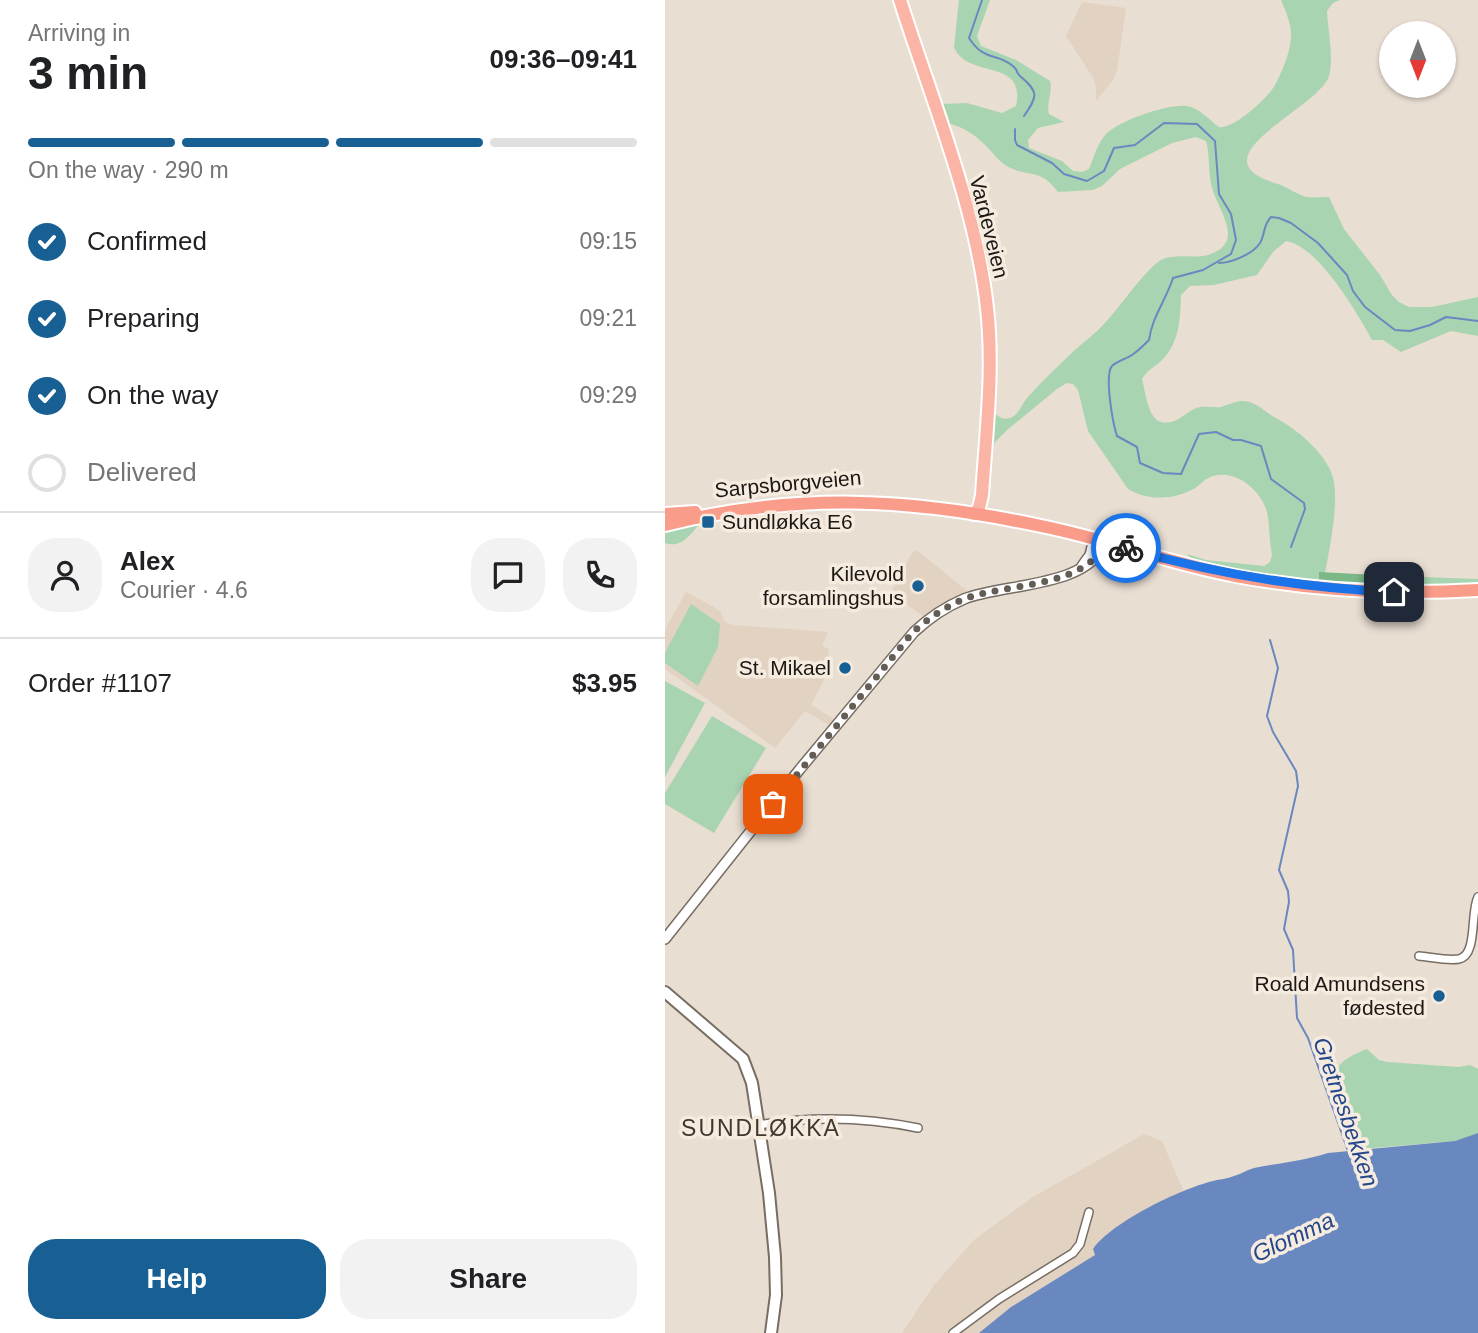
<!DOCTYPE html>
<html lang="en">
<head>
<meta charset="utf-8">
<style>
	body { margin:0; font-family:Helvetica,sans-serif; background:#f2f2f2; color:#202124; height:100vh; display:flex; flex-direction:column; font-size:26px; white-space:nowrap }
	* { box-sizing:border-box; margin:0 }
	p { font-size:23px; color:#757577 }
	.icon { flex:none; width:38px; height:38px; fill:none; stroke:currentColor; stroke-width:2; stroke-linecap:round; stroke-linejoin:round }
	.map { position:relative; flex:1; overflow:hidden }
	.drawer { display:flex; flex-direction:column; background:#fff; width:665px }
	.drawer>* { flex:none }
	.needle { width:46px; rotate:180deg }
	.buttons { position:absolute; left:714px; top:21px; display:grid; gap:14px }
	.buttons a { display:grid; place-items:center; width:77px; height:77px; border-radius:50%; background:#fff; box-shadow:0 2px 5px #0004; font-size:35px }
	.pin { position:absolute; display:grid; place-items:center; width:60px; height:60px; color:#fff; margin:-30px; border-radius:14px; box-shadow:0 4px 10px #0006 }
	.courier { position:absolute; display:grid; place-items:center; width:70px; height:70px; margin:-35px; border:5px solid #1a73e8; border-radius:50%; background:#fff; color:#222; box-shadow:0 2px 9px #0007 }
	.overview em { font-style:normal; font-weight:600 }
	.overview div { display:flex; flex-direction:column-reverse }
	.overview { display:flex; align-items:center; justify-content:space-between; height:119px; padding:0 28px }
	h1 { font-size:46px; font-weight:600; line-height:52px }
	.bar { display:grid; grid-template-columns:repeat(4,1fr); gap:10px 7px; align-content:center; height:84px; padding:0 28px }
	.bar i { height:9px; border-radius:5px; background:#e0e0e0 }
	.bar .on { background:#185f93 }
	.bar p { grid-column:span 4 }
	.line { display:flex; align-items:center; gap:18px; padding:0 28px; border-top:2px solid #e0e0e0 }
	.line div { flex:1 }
	.round { display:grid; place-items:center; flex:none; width:74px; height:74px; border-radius:28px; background:#f2f2f2 }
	ol { padding:0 28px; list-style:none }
	li { display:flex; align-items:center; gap:21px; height:77px }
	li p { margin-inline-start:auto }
	li .icon { padding:7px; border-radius:50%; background:#185f93; color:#fff; stroke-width:4 }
	li:last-child { color:#757577 }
	li i { width:38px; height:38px; border:4px solid #e0e0e0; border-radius:50% }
	.primary-button { display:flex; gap:14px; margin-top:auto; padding:14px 28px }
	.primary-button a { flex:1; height:80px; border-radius:28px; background:#185f93; color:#fff; font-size:28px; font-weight:600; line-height:80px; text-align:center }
	.primary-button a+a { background:#f2f2f2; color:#202124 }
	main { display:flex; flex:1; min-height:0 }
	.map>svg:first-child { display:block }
	.built { fill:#e2d2c1 }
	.green { fill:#a9d4b1 }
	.forest { fill:#7cb788 }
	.water { fill:#6a88c0 }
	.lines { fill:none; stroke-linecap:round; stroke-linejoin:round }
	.stream { stroke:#6a88c0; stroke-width:2 }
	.minor-casing { stroke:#776d63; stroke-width:10 }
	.tertiary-casing { stroke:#776d63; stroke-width:12 }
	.secondary-casing { stroke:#776d63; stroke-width:14 }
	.primary-casing { stroke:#fff; stroke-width:16 }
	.trunk-casing { stroke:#fff; stroke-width:16 }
	.minor { stroke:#fff; stroke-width:7 }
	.tertiary { stroke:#fff; stroke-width:9 }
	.secondary { stroke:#fff; stroke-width:10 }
	.primary { stroke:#fbb5a7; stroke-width:12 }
	.trunk { stroke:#fa9c8a; stroke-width:12 }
	.done { stroke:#645d56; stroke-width:7; stroke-dasharray:0 12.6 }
	.route { stroke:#1a73e8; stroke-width:9 }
	.poi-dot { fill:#185f93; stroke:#f6ebdf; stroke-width:2.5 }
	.labels { text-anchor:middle; stroke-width:7; stroke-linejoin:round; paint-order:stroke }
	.street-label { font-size:21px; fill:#1c1814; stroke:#f6ebdf }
	.poi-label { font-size:21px; fill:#1c1814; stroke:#f6ebdf; text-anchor:end }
	.water-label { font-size:23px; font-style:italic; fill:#24478b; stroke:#f6ebdf }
	.neighbourhood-label { font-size:23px; letter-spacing:2px; fill:#40372e; stroke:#f6ebdf }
</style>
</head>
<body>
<main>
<section class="drawer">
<div class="overview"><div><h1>3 min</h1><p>Arriving in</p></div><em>09:36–09:41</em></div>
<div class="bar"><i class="on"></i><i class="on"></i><i class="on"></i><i></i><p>On the way · 290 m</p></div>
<ol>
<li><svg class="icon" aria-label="check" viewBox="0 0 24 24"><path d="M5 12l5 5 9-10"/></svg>Confirmed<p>09:15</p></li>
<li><svg class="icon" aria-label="check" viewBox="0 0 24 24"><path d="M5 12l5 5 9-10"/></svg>Preparing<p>09:21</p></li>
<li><svg class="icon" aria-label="check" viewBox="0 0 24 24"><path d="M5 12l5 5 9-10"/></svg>On the way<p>09:29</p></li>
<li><i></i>Delivered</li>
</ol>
<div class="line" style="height:126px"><a class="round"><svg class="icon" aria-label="person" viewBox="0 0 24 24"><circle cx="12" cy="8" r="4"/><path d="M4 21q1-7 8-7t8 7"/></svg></a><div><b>Alex</b><p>Courier · 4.6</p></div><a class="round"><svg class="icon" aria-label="chat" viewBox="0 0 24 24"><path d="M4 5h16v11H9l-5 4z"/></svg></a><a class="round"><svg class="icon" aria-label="phone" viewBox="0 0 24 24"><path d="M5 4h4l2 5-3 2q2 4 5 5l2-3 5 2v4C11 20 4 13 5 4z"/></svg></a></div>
<div class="line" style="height:91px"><div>Order #1107</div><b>$3.95</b></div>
<div class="primary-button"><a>Help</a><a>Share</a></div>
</section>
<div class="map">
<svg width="813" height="1333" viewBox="0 0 813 1333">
	<rect width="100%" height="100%" fill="#e9ded2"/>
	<!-- built -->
	<g class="built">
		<polygon points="417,2 461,8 452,71 448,80 431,101 431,86 427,76 401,36"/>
		<polygon points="252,550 302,591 299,600 262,619 226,593 247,553"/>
		<polygon points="21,592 47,606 55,611 60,622 69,625 163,632 157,646 164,649 159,680 146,705 174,722 169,728 140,711 110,748 0,669 0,630"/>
		<polygon points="479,1134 497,1141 519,1192 494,1202 439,1239 431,1244 431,1255 346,1307 314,1333 237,1333 269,1285 310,1239 368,1197"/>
	</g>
	<!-- green -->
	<g class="green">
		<path d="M294,0H325L312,36L316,46L351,60L385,81C388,92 381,102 384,114L399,122L373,128L363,140L364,148L397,161L408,171L417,172L424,169C429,157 432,144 441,134C453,121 504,103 522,106C535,108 544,120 554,127C568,130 603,98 610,85C617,72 625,53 626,38C627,25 621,12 616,0H675L668,3L662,11C663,31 669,57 664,76C654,109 524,158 613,184C623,187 632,195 642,197C649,198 657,197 664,197L679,229L715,275L727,295L734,302L744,307H767L813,297V336L786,331L736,352L718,340H707C692,312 653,246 621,241L608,252L592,275L549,285L525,286L516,295C515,318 515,342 497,360C489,368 484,368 477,379C480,390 483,419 496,422C510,425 518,415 529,409C537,405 547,408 556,407C562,405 569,402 576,401C591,401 597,410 609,417C631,428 665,456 669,482C673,509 665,546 660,573H654V582L609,577L531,563L522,554L541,560L599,566L605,562L607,555C604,541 605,525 602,512C596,490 571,469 548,476C541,478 536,484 530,488C510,500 483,501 463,489L423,431L413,390L408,384L402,383L392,389L341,431L330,442L324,459L331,414C335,418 339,420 345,418C353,416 357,404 362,398C377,381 394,365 411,349C420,341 431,333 439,324C453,310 481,268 496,260C510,253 528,259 543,255C584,242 550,208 546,183C543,169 545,155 541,141L531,137L507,143L455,169L437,186L428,190L393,192C374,166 363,179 340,165C334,161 329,154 324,149C312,136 298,126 281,123L276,104L302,103L337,113L351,106C362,57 302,80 289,47Z"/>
		<path d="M37,521C26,533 18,549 0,543V531Z"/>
		<polygon points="731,576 813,579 813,585 731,586"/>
		<polygon points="26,604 55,624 53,647 33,686 0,663 0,653"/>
		<polygon points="0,681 40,703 0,777"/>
		<polygon points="47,716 101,748 49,833 0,804 0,793"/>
		<path d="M702,1049L714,1060L722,1062L794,1067L805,1065L813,1069V1133L790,1141L696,1149L680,1131L665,1092C670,1085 668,1077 672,1069C677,1059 692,1053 702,1049Z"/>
	</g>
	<!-- forest -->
	<polygon class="forest" points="654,572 731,576 731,586 654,582"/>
	<!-- water -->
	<path class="water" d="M813,1133V1333H314L346,1307L430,1255L428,1249C447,1222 515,1189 548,1181C555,1179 562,1179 569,1176C576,1174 582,1170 589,1168C614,1163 638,1161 663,1153L790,1141Z"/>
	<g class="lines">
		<!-- stream -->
		<g class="stream">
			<path d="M317,0L304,38C320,63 333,52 349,67C354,72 350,71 355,76C374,92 373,96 359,116"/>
			<path d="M350,129V140L352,145L387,163L399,174L422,181L439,171L449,148L470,145L499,123L532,124L550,141L554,194L566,214L571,240L566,254L538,270L508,278C501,300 487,317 484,340C479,345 473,351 467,355C461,359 452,361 447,366C439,375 448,424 452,436L472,447L475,463L498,473L516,474L534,434L551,432L568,440H576L596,446L606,479L639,503L640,509L626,547"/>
			<path d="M554,263C566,263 588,254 595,243C600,235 598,225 606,217L614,218L626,223L653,243L682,275L688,291L700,307L730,330L745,331L765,325L781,317L813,321"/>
			<polyline points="605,640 613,668 602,716 608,732 631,771 633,786 614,870 623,891 624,902 619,929 628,950 632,1018 643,1038 683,1151"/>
		</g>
		<defs>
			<g id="minor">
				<path d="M754,956C766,957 782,961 794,959C813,955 805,912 813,897"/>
				<path d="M93,1125C147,1116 199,1117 253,1128"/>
				<polyline points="288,1333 334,1299 408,1253 415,1244 424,1212"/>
			</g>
			<g id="tertiary">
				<polyline points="417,566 425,555 429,539"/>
				<path d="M0,939L135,769L249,632C264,618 280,607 299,599C339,583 424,588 440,542"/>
			</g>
			<polyline id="secondary" points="0,992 78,1059 87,1083 104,1193 110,1257 111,1295 106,1333"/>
			<path id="primary" d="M235,0C266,98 311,206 322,308C329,370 321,433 317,495L314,508L309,514"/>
			<g id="trunk">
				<polyline points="0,514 30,512"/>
				<path d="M0,525C131,492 245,498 376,526C442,539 505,564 571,576C651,591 732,595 813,590"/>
			</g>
		</defs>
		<!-- minor casing -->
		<use href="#minor" class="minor-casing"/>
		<!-- tertiary casing -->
		<use href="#tertiary" class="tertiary-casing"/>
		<!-- secondary casing -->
		<use href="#secondary" class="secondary-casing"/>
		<!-- primary casing -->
		<use href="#primary" class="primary-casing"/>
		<!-- trunk casing -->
		<use href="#trunk" class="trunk-casing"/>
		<!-- minor -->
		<use href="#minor" class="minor"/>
		<!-- tertiary -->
		<use href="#tertiary" class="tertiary"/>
		<!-- secondary -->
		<use href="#secondary" class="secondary"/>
		<!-- primary -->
		<use href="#primary" class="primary"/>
		<!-- trunk -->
		<use href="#trunk" class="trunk"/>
	</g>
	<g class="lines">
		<!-- done -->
		<path class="done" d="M108,804L248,632C264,618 280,607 299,599C340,583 423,588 440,542L461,548"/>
		<!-- route -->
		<path class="route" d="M461,548C550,574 637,588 729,592"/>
	</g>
	<!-- markers -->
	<g class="poi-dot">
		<rect x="36" y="515" width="14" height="14" rx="3.5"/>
		<circle cx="253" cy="586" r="7"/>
		<circle cx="180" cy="668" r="7"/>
		<circle cx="774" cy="996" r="7"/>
	</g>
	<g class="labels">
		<!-- street labels -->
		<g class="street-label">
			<text transform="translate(324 227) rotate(76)" y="7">Vardeveien</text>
			<text transform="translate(123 484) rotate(-5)" y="7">Sarpsborgveien</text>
		</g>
		<!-- poi labels -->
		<g class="poi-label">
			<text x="57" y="529" text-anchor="start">Sundløkka E6</text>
			<text x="239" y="581">Kilevold<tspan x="239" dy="24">forsamlingshus</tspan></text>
			<text x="166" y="675">St. Mikael</text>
			<text x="760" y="991">Roald Amundsens<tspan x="760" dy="24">fødested</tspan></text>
		</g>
		<!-- water labels -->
		<g class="water-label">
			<text transform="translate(681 1112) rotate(71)" y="8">Gretnesbekken</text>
			<text transform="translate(628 1237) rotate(-25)" y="8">Glomma</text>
		</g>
		<!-- neighbourhood labels -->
		<g class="neighbourhood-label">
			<text x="96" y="1136">SUNDLØKKA</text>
		</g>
	</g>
</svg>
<div class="buttons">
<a><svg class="needle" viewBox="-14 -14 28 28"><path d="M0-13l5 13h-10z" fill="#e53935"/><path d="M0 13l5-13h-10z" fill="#757577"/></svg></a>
</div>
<div class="pin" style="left:108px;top:804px;background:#ea580c"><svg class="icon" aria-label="bag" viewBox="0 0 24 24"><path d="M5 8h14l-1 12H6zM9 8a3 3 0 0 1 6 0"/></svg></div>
<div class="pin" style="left:729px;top:592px;background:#1f2937"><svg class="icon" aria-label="home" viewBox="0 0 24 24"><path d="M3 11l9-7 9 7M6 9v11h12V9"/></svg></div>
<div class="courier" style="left:461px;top:548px"><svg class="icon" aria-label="bike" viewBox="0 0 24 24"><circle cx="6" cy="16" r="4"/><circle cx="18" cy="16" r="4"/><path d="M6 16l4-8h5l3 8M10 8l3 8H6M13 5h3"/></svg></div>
</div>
</main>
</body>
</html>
